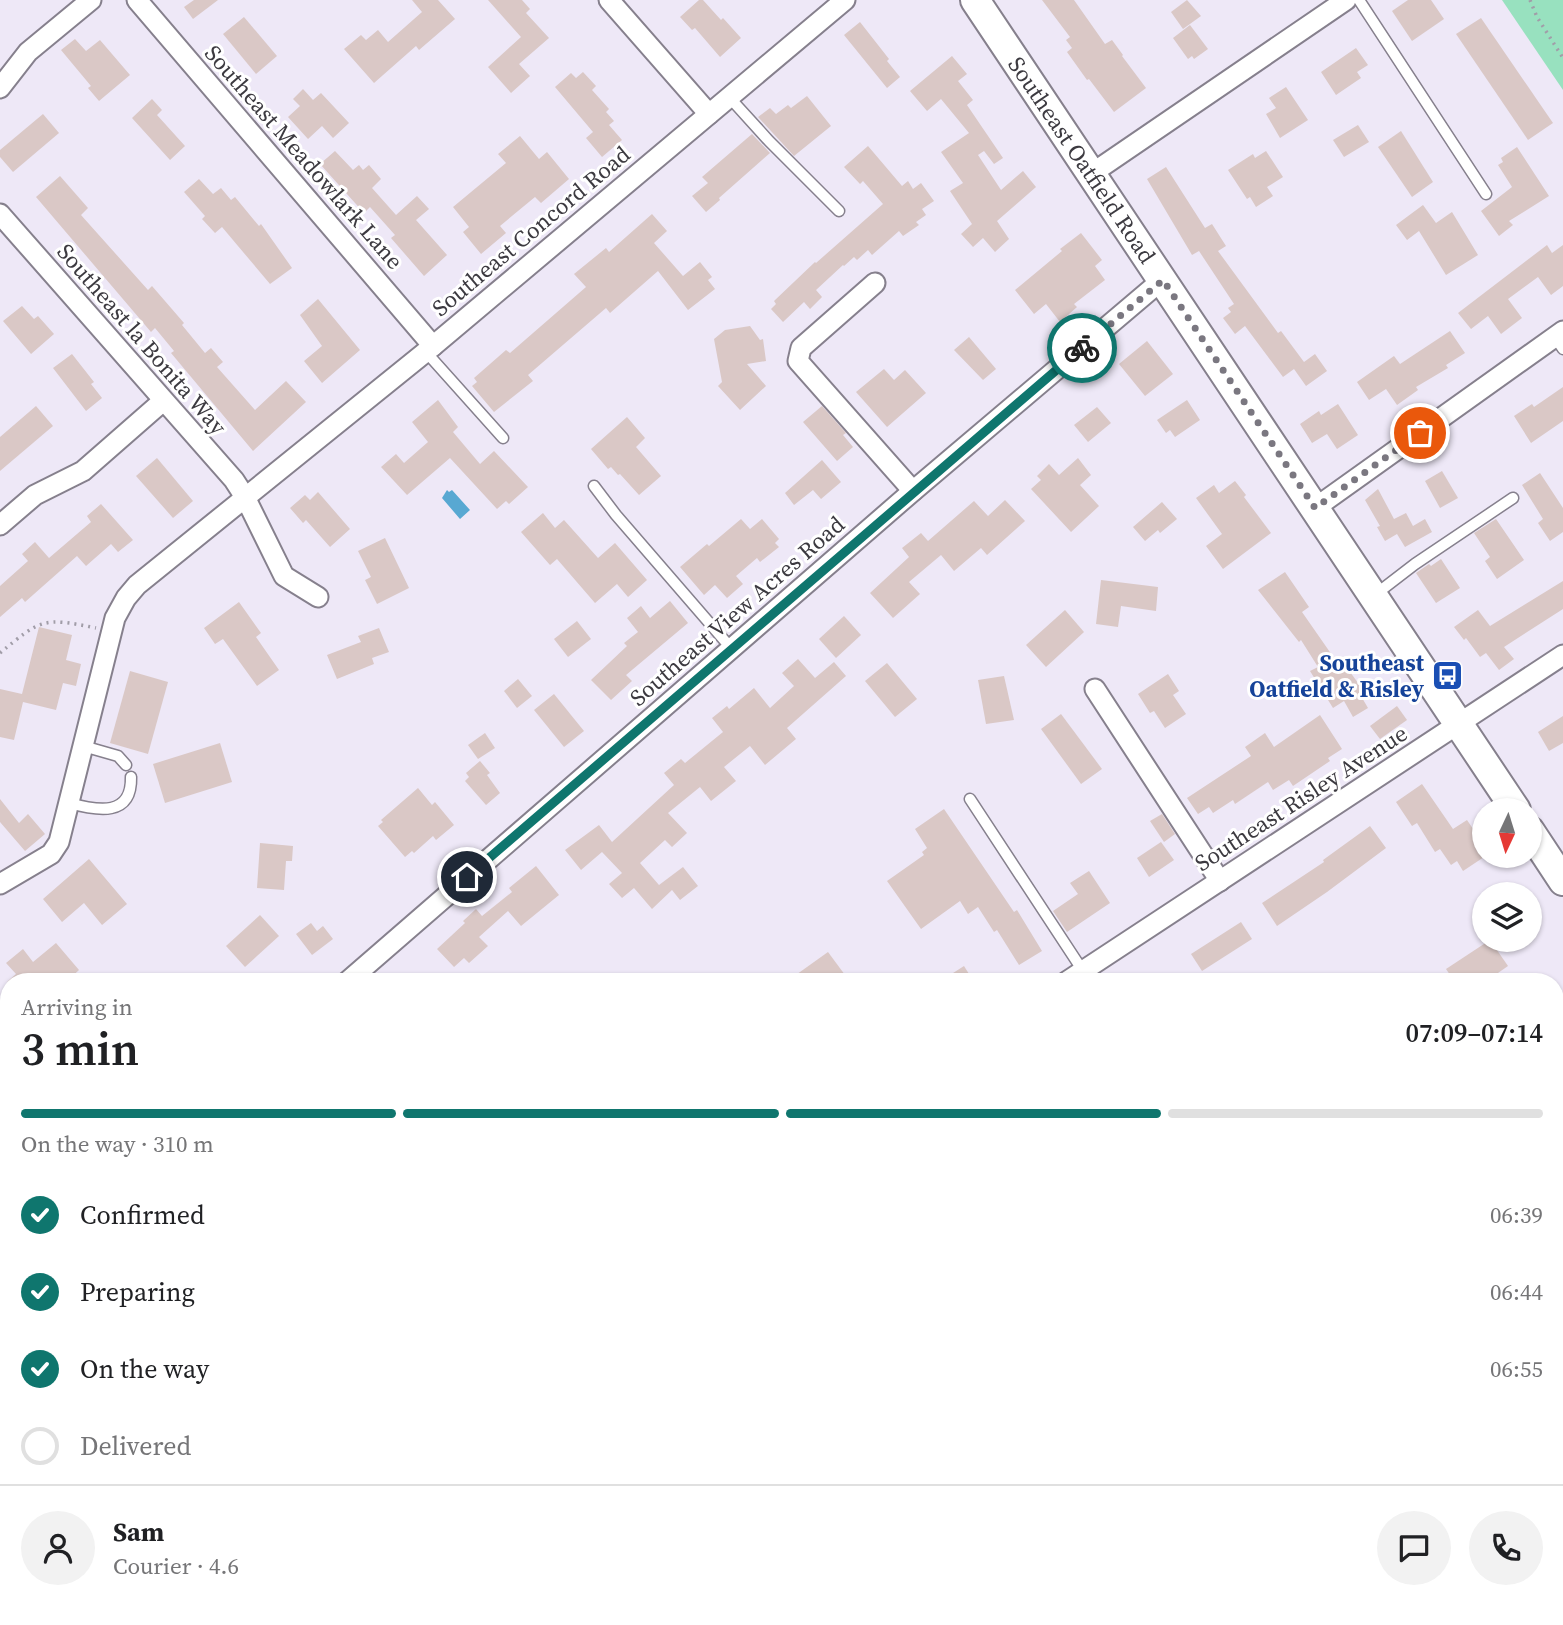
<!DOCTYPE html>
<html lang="en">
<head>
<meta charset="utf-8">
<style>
	body { margin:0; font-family:"Source Serif 4",serif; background:#f2f2f2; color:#202124; height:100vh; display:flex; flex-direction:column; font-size:26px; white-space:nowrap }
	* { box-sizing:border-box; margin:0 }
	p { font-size:23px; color:#757577 }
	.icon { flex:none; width:38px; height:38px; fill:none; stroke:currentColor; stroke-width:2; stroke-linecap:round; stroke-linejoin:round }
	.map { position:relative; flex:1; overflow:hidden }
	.drawer { position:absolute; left:0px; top:973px; width:1564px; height:653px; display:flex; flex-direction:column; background:#fff; border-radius:28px 28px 0 0; box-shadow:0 2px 5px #0004 }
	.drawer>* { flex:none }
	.needle { width:46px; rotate:184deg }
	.fabs { position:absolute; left:1472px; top:798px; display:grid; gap:14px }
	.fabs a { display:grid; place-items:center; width:70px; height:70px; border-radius:50%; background:#fff; box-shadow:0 2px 5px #0004; font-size:35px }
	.pin { position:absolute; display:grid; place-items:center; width:60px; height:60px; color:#fff; margin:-30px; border:4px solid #fff; border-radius:50%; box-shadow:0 2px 7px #0007 }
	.courier { position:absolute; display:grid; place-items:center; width:70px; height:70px; margin:-35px; border:5px solid #0f766e; border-radius:50%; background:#fff; color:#222; box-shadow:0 2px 9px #0007 }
	.head em { font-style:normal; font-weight:600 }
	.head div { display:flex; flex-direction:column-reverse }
	.head { display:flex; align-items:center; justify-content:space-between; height:119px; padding:0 21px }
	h1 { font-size:46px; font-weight:600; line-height:52px }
	.bar { display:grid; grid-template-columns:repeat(4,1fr); gap:10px 7px; align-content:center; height:84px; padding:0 21px }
	.bar i { height:9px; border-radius:5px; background:#e0e0e0 }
	.bar .current { background:#0f766e }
	.bar p { grid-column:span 4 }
	.line { display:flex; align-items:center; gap:18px; padding:0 21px; border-top:2px solid #e0e0e0 }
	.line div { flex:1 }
	.round { display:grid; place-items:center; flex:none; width:74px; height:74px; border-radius:37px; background:#f2f2f2 }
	ol { padding:0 21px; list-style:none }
	li { display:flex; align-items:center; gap:21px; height:77px }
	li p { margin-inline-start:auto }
	li .icon { padding:7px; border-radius:50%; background:#0f766e; color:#fff; stroke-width:4 }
	li:last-child { color:#757577 }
	li i { width:38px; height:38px; border:4px solid #e0e0e0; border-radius:50% }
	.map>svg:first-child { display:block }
	.built { fill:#e2d9ee }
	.green { fill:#98e1bf }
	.forest { fill:#7acfa9 }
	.water { fill:#58a8d2 }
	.building { fill:#dac8c6 }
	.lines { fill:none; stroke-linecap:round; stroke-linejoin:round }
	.lane-casing { stroke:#86808d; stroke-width:13 }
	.street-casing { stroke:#86808d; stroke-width:23 }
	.secondary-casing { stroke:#86808d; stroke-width:32 }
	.path { stroke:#a19da8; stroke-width:3.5; stroke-dasharray:2 5; stroke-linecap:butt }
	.lane { stroke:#fff; stroke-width:10 }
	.street { stroke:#fff; stroke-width:19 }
	.secondary { stroke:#fff; stroke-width:28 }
	.done { stroke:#7a7780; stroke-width:7; stroke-dasharray:0 12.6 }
	.route { stroke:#0f766e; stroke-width:9 }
	.labels { text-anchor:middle; stroke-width:6; stroke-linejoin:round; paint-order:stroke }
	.street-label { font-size:23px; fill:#3c3a40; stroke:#fff }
	.transit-label { font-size:23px; font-weight:bold; fill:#164399; stroke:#fff; text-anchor:end }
</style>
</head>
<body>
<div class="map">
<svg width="1563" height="1625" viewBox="0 0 1563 1625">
	<rect width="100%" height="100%" fill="#eee8f7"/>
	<!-- built -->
	<polygon class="built" points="9,1056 9,1247 0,1255 0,1064"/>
	<!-- green -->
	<polygon class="green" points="1502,0 1563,0 1563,90"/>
	<!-- forest -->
	<polygon class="forest" points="1563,1489 1563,1625 1493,1625 1489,1617 1556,1617 1556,1493"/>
	<!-- water -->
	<polygon class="water" points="447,490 449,492 452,490 470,510 460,519 442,498"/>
	<!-- building -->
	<g class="building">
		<polygon points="194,0 218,0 193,19 184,7"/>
		<polygon points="412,0 438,0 455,19 419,50 416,46 374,83 344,49 361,35 366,40 378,30 388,42 422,12"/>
		<polygon points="488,0 522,0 530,9 526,13 549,38 519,64 530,76 511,93 488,67 521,37"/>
		<polygon points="699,0 703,0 721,20 723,18 741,38 720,57 695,28 692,30 680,17"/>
		<polygon points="1042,0 1074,0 1105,44 1112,40 1123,55 1122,56 1146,88 1114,112 1089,79 1087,80 1067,52 1072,48 1066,40 1070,37"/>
		<polygon points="1187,0 1201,16 1183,29 1171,12"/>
		<polygon points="1408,0 1431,0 1444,19 1412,41 1392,11"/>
		<polygon points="244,17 277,56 256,74 223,34"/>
		<polygon points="1481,18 1553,123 1528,140 1456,34"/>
		<polygon points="860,22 889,59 887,61 900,77 887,88 844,35"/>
		<polygon points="1190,25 1208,49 1194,59 1192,56 1188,59 1173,38"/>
		<polygon points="75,39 86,51 100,40 130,75 99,101 88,88 91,86 61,50"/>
		<polygon points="1356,48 1368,65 1357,72 1361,78 1336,95 1321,72"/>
		<polygon points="952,56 967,74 958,81 973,100 967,105 1003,158 994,164 984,151 978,155 1001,190 1023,171 1036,187 997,221 1009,239 995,252 983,238 973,247 961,234 972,224 950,191 963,183 941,152 969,133 941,99 927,111 910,91"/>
		<polygon points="583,72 596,86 592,90 609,109 606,112 614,121 609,125 622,140 602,157 586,138 593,132 555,87 571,73 576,78"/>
		<polygon points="1286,87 1308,120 1280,138 1266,114 1276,108 1269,98"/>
		<polygon points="303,89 313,100 321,93 349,123 333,138 322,126 308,139 288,117 300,106 293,99"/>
		<polygon points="807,96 831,126 794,156 758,117 770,108 776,114 788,105 791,108"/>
		<polygon points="152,99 162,110 157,115 185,146 170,160 132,118"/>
		<polygon points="43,114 59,133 13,172 0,157 0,150"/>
		<polygon points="1358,125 1369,142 1344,157 1333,140"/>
		<polygon points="1401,131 1433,182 1412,197 1378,147"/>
		<polygon points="752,134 770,153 719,198 720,200 706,212 692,196 708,183 702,177"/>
		<polygon points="520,136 539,159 547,152 569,179 541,203 535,197 500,226 506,233 481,254 463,232 469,227 453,207 506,163 498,154"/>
		<polygon points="868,146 902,186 908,181 913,189 921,183 934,201 922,209 926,215 916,222 919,225 903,236 899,231 872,255 868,250 857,260 854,257 844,266 843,265 816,290 822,297 810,309 804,302 783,322 771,309 776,304 774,301 815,262 816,263 883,204 863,181 860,184 844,167"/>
		<polygon points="1517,147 1549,196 1509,221 1513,225 1499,236 1481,211 1512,187 1498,165 1503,162 1501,158"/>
		<polygon points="335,151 353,170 359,165 363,170 369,165 381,179 372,188 396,215 417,196 429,209 416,220 447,255 424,276 391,238 395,235 370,207 364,213 320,164"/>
		<polygon points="1266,151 1283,177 1267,187 1273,196 1256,207 1250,197 1247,199 1228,170 1253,154 1255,158"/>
		<polygon points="1166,167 1205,228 1212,224 1226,246 1218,251 1278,333 1281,331 1304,362 1315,354 1327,371 1306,386 1294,369 1283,377 1245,326 1235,334 1223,318 1231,312 1228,308 1234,304 1199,251 1192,255 1147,179"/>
		<polygon points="60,176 88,208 81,215 148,290 152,286 184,323 182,325 205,353 211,348 223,362 217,367 255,410 286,381 306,402 253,451 171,353 174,351 155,328 151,332 36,197"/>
		<polygon points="199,179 213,194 221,188 231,200 235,197 259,226 261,224 292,268 270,284 222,227 215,233 202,219 205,216 184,192"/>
		<polygon points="1423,205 1436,223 1452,212 1478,255 1446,275 1419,231 1407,240 1396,225"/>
		<polygon points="652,214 667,231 654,243 683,276 700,262 712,277 708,280 715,289 688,310 658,271 610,313 606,308 528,375 533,381 494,412 472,386 477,382 474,378 506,350 510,353 586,287 574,274 606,248 609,252"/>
		<polygon points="1081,233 1102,260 1095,266 1105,280 1074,304 1077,307 1060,322 1046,304 1034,314 1015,290 1062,251 1060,249"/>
		<polygon points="1547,245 1552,253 1563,245 1563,286 1551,295 1538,277 1508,299 1522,318 1501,334 1488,316 1471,329 1458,313"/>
		<polygon points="318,299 360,350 322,383 304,361 322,346 300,315"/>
		<polygon points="22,306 34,319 38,316 54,334 31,354 3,321"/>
		<polygon points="750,326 760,340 763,339 766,361 747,364 766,386 740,410 718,386 722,382 714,339 725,330"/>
		<polygon points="1450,331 1465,353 1446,365 1448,368 1416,387 1418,390 1397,405 1386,389 1369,400 1357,382 1394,356 1400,364"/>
		<polygon points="969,337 996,369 983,380 954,350"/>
		<polygon points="1147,341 1173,374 1145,396 1119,364"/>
		<polygon points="72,354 94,382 91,384 102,398 86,411 53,368"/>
		<polygon points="884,369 894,380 905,370 926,393 887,427 856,392"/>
		<polygon points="1563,387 1563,421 1531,443 1514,416 1532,404 1534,407"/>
		<polygon points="438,400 458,427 453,432 480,464 494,451 528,487 509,504 506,501 497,509 450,458 407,495 381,467 396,454 404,463 428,442 412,422"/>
		<polygon points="1187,400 1200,420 1175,437 1170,430 1166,433 1157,420"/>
		<polygon points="1338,404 1358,435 1337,449 1327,434 1312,443 1300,424 1319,411 1321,415"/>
		<polygon points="36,406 53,426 0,471 0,437"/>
		<polygon points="822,406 846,433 843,435 853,447 837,461 803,422"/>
		<polygon points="1097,407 1111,423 1088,442 1074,425"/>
		<polygon points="627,417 645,438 636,447 661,476 639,495 620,474 618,475 611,467 608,469 591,449"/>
		<polygon points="157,458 193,501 173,518 136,476"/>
		<polygon points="1078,458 1091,475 1080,485 1099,506 1071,532 1031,489 1041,480 1037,476 1049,464 1059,475"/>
		<polygon points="822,460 841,482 821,499 813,490 794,505 785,493"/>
		<polygon points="1442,471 1458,498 1440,508 1425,481"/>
		<polygon points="1540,473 1563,508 1563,532 1550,541 1538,523 1543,519 1522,485"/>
		<polygon points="1235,481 1246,495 1244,497 1271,533 1223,569 1206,546 1222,534 1196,498 1214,485 1219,493"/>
		<polygon points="1378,489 1394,519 1406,513 1413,526 1425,519 1432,532 1405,547 1397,534 1385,541 1377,527 1380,526 1365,500"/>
		<polygon points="318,492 350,529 330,547 306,520 303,523 290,508 305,495 310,500"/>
		<polygon points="1005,500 1025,521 987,555 981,548 954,571 941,555 909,582 920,594 893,618 870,593 909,557 902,548 921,533 928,541 974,501 988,516"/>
		<polygon points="1162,502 1177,519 1160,533 1158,530 1145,541 1133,527"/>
		<polygon points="101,504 133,540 118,552 111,544 86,566 77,556 25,602 22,598 0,617 0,586 28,561 22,554 35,542 49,558 91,522 87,516"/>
		<polygon points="543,513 555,528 564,520 598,558 615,543 647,580 628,597 617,584 595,603 557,559 550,565 521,532"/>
		<polygon points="741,519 750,529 762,519 779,539 775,543 779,547 760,562 757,558 736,576 743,584 727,598 715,585 704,595 680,567 707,544 709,546"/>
		<polygon points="1496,519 1524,560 1497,579 1485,561 1490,557 1474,533"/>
		<polygon points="385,538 409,588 377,604 365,580 371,577 358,551"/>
		<polygon points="1441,559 1460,588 1436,603 1416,573 1429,564 1431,566"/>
		<polygon points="1285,572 1309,607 1302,612 1341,668 1345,665 1366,694 1361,696 1368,708 1353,717 1344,701 1333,708 1310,671 1318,667 1301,640 1299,642 1258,590"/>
		<polygon points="1101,580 1158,587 1156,611 1121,606 1118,627 1096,624"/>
		<polygon points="1563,581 1563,609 1504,647 1514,659 1499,670 1486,653 1480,657 1466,638 1464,640 1454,627 1478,610 1490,626"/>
		<polygon points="670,601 688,623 626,675 632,681 611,700 591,680 627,646 624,643 638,632 627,618 641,606 650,618"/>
		<polygon points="239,602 261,633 256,637 279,670 257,686 223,639 215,644 204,628"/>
		<polygon points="1065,610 1084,632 1046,667 1026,645"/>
		<polygon points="844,616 861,635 836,658 819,639"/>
		<polygon points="577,621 591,639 568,657 554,639"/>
		<polygon points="39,627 72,635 66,660 81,664 76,686 63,683 56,710 23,702 14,740 0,737 0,689 22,694"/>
		<polygon points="379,628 389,652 372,658 374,664 337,679 327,655 361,642 358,636"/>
		<polygon points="798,659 815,678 834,662 846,676 787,728 796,739 765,765 750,746 724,767 736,781 711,801 700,787 668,813 687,833 672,847 665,840 640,863 659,885 683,867 698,886 680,900 672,890 652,909 634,888 622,898 609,884 622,873 602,852 581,870 565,850 599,825 612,842 674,785 664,773 681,759 685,763 723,732 712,718 727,706 729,709 754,688 770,708 794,686 782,673"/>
		<polygon points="887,663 917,699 895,717 865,681"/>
		<polygon points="130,671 168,682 148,754 110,743"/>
		<polygon points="1168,674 1179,691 1173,695 1186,714 1165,728 1154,711 1150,713 1138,694"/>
		<polygon points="1004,676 1014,720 986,724 978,680"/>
		<polygon points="518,679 532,696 517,708 504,691"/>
		<polygon points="554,694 584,731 564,747 534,710"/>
		<polygon points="1397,706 1407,720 1380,739 1370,726"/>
		<polygon points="1061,714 1102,769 1081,784 1041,729"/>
		<polygon points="1320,715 1342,749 1328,758 1330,761 1293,786 1289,780 1273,790 1268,782 1235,804 1233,800 1213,813 1209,807 1198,814 1187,798 1251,756 1245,747 1265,733 1274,747"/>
		<polygon points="1563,716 1563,743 1549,751 1538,732"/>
		<polygon points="485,733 495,748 478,759 468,745"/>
		<polygon points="220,743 232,782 165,803 153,764"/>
		<polygon points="480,761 490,773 487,775 500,793 486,805 465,781 469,777 466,773"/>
		<polygon points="1422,784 1453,829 1467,820 1484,845 1484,857 1463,871 1457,861 1451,865 1440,849 1435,852 1417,823 1412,826 1396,802"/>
		<polygon points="418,788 432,805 435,802 454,825 436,840 433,836 414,853 412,851 405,857 378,826 383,822 381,820"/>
		<polygon points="0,799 19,823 28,814 45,834 25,851 0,822"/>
		<polygon points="944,809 1014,912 1017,910 1042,951 1019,965 997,930 994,932 978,907 968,914 960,901 921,929 887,881 924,855 922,852 927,848 915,829"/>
		<polygon points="1162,814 1175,834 1164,842 1150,821"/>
		<polygon points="1370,826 1386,848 1327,892 1277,926 1262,903 1324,862 1323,860"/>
		<polygon points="1161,842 1174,860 1149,877 1137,858"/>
		<polygon points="260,843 293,846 292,861 286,861 284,890 257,888"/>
		<polygon points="89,859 127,904 102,925 84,903 62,922 43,899"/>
		<polygon points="536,866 559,895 521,926 508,911 479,937 488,946 469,963 464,958 454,967 437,949 465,923 463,921 476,909 482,916 512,892 509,888"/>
		<polygon points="1089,871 1110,903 1067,932 1053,911 1078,894 1070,883"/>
		<polygon points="260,915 279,936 245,967 226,946"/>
		<polygon points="1241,922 1252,939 1202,971 1191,954"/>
		<polygon points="311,923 317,931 323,926 333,939 312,955 296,934"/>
		<polygon points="1490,940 1508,966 1485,982 1455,982 1446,969"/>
		<polygon points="56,943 79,970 66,982 7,982 16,974 6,963 23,949 33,962"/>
		<polygon points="828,952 845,975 836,982 786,982"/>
		<polygon points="964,966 974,982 939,982"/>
	</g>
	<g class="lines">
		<defs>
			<g id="lane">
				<polyline points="1359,0 1486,194"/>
				<polyline points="729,97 769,141 839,211"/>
				<polyline points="1555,337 1563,349"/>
				<polyline points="426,352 503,438"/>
				<polyline points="594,486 616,515 731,648"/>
				<polyline points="1376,594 1415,564 1513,498"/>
				<polyline points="83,746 118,756 126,765"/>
				<polyline points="970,799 1083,971"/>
				<path d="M69,803C98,811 132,817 131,777"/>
				<polyline points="0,1026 5,1033"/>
				<polyline points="1556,1413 1563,1408"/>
				<polyline points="448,1625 459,1617"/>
			</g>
			<g id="street">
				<polyline points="137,0 433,346"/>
				<polyline points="609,0 709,114"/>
				<polyline points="0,88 28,52 91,0"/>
				<polyline points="1091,174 1346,0"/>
				<polyline points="0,214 234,480 245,497 284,576 318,597"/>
				<polyline points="875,283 801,348 798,361 913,491"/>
				<polyline points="1315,508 1563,331"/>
				<polyline points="0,525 35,495 83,471 163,401"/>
				<polyline points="1095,689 1220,881"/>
				<polyline points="0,884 51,854 59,842 115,618 126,598 137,585 433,346 845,0"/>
				<polyline points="347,982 913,491 1162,280"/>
				<polyline points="1066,982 1563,655"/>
				<polyline points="1556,1115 1563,1110"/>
				<polyline points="0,1274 9,1267"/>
				<polyline points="0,1426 9,1421"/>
				<polyline points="423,1617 428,1625"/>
				<polyline points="799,1617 805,1625"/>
				<polyline points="1046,1617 1051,1625"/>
				<polyline points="1387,1617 1392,1625"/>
				<polyline points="86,1625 98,1617"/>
			</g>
			<g id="secondary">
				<polyline points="975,0 1516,810"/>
				<polyline points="1530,831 1563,881"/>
			</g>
		</defs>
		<!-- lane casing -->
		<use href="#lane" class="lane-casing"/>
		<!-- street casing -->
		<use href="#street" class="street-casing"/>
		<!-- secondary casing -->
		<use href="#secondary" class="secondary-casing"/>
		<!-- path -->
		<g class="path">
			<polyline points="1530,0 1537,17 1563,58"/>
			<path d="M0,653C41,619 43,617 96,628"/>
		</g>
		<!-- lane -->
		<use href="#lane" class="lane"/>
		<!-- street -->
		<use href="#street" class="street"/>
		<!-- secondary -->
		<use href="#secondary" class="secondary"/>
	</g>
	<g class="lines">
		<!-- done -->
		<polyline class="done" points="1082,348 1163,280 1315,508 1420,433"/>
		<!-- route -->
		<polyline class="route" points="467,877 1082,348"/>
	</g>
	<!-- icons -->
	<defs>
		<symbol id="bus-square" viewBox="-11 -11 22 22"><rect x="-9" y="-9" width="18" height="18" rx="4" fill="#1a4fb4" stroke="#fff"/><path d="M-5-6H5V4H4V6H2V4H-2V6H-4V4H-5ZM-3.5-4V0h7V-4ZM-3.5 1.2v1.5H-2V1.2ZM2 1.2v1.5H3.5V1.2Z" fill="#fff"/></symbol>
	</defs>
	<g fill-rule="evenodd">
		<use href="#bus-square" x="1430" y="658" width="35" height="35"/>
	</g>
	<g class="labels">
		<!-- street labels -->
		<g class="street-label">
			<text transform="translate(304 157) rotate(49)" y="8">Southeast Meadowlark Lane</text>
			<text transform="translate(1082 160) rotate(56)" y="8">Southeast Oatfield Road</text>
			<text transform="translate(531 231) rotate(-40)" y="8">Southeast Concord Road</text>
			<text transform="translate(142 339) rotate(49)" y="8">Southeast la Bonita Way</text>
			<text transform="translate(737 611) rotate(-41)" y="8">Southeast View Acres Road</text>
			<text transform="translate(1301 798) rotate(-33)" y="8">Southeast Risley Avenue</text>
		</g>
		<!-- transit labels -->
		<g class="transit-label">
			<text x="1424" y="671">Southeast<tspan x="1424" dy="26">Oatfield &amp; Risley</tspan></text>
		</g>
	</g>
</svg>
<div class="fabs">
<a><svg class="needle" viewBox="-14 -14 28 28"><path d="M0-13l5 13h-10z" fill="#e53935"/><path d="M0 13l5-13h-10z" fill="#757577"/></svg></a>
<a><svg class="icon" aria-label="layers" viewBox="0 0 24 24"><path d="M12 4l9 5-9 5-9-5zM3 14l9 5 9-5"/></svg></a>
</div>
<div class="pin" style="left:1420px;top:433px;background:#ea580c"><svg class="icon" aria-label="bag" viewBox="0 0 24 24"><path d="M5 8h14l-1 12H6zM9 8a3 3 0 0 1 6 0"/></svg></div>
<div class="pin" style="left:467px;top:877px;background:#1f2937"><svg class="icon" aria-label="home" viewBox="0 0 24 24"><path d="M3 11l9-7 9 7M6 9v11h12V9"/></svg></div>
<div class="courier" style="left:1082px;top:348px"><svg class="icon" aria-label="bike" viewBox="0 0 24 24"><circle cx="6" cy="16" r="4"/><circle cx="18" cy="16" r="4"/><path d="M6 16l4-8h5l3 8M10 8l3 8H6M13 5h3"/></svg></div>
<section class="drawer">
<div class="head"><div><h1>3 min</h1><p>Arriving in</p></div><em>07:09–07:14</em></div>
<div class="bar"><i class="current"></i><i class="current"></i><i class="current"></i><i></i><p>On the way · 310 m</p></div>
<ol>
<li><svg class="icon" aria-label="check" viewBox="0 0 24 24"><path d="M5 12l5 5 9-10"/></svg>Confirmed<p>06:39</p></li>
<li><svg class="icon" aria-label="check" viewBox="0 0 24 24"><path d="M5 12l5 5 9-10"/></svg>Preparing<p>06:44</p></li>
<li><svg class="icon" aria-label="check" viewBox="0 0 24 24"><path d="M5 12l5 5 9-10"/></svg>On the way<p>06:55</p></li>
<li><i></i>Delivered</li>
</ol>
<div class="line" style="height:126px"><a class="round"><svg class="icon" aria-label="person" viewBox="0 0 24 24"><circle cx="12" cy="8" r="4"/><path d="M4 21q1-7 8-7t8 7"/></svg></a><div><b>Sam</b><p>Courier · 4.6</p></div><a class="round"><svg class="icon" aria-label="chat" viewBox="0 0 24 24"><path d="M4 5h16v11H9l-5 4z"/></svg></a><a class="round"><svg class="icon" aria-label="phone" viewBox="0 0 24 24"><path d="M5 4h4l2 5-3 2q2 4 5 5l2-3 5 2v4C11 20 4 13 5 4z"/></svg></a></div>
</section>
</div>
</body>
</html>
